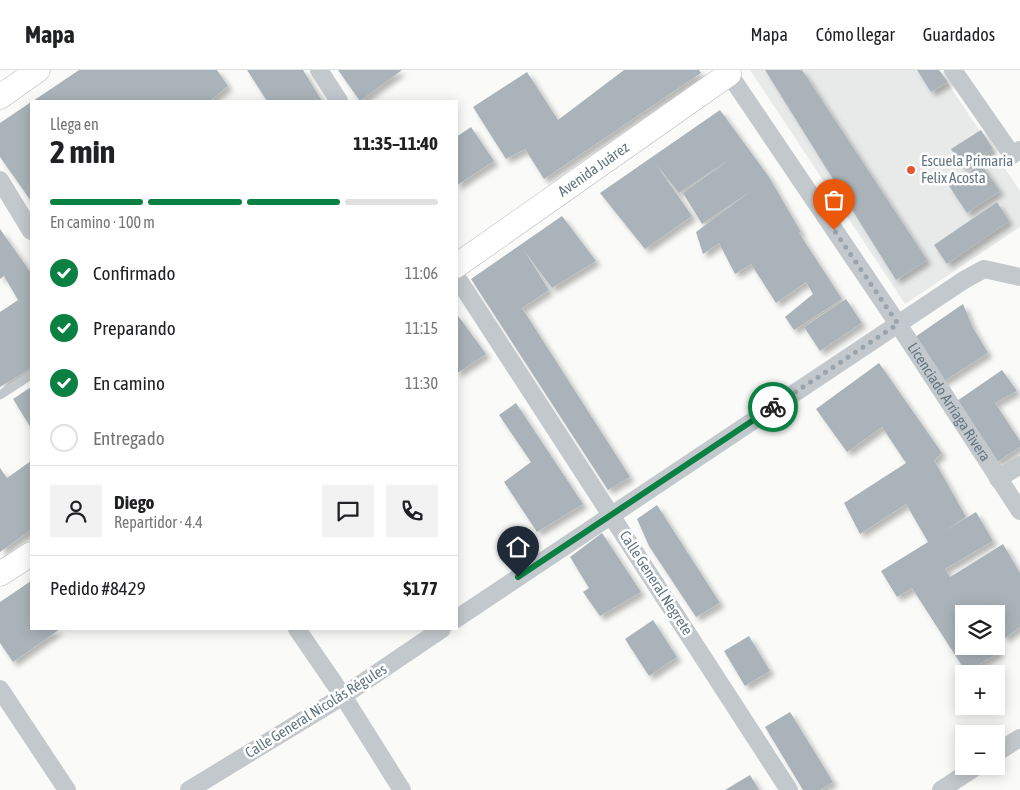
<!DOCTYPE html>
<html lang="es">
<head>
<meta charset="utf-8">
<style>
	body { margin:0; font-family:"Asap Condensed",sans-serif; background:#f2f2f2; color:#202124; height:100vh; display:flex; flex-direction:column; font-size:19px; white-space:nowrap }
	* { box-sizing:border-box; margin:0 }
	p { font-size:16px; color:#757577 }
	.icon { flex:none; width:28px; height:28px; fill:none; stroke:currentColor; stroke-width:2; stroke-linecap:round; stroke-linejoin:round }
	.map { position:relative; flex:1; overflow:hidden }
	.sheet { position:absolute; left:30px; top:30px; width:428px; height:530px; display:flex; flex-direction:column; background:#fff; border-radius:0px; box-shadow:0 2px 12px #0003 }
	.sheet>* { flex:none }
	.buttons { position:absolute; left:955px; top:535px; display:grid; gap:10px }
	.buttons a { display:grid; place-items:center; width:50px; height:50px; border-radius:0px; background:#fff; box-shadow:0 2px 12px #0003; font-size:25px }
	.pin { position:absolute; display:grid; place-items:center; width:42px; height:42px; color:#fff; margin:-51px -21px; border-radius:50% 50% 50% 0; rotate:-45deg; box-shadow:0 0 5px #0007 }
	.pin .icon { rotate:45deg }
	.courier { position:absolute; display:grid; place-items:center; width:50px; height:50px; margin:-25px; border:4px solid #0b8043; border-radius:50%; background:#fff; color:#222; box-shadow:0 1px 6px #0007 }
	.overview em { font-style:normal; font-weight:700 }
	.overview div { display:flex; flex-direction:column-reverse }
	.overview { display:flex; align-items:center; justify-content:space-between; height:85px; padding:0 20px }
	h1 { font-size:32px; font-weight:700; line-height:38px }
	.bar { display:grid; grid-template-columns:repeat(4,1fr); gap:8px 5px; align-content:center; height:60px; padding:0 20px }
	.bar i { height:6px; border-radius:4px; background:#e0e0e0 }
	.bar .on { background:#0b8043 }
	.bar p { grid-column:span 4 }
	.line { display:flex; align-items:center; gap:12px; padding:0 20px; border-top:1px solid #e0e0e0 }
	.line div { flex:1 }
	.round { display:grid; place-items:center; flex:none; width:52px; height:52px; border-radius:0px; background:#f2f2f2 }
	ol { padding:0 20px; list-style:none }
	li { display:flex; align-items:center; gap:15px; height:55px }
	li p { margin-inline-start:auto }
	li .icon { padding:5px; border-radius:50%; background:#0b8043; color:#fff; stroke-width:4 }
	li:last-child { color:#757577 }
	li i { width:28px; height:28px; border:2px solid #e0e0e0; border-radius:50% }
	header { display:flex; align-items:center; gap:30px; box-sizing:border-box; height:70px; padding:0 25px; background:#fff; border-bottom:1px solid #e0e0e0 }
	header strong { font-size:24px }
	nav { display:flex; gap:28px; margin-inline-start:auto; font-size:18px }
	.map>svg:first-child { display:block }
	.built { fill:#e8e9e9 }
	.building { fill:#aab3b9; filter:url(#shadow) }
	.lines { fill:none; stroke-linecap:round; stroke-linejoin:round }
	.secondary-casing { stroke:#b3babf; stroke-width:25 }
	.lane { stroke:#c3c8cc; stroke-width:9 }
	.street { stroke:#c3c8cc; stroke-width:18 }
	.secondary { stroke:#fff; stroke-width:24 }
	.done { stroke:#99a4ac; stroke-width:5; stroke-dasharray:0 9 }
	.route { stroke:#0b8043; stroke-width:6 }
	.poi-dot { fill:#e4572e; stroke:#fff; stroke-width:2 }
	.labels { text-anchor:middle; stroke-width:5; stroke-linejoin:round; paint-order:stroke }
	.poi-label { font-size:15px; fill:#657683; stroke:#fff; text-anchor:start }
	.street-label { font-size:15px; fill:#657683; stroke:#fff }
</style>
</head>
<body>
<header>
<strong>Mapa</strong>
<nav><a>Mapa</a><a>Cómo llegar</a><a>Guardados</a></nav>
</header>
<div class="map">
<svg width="1020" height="720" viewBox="0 0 1020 720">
	<defs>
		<filter id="shadow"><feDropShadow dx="4.5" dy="4.5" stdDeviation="2.5" flood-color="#0004"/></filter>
	</defs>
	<rect width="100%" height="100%" fill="#fafaf8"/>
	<!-- built -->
	<polygon class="built" points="750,0 939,0 1020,121 1020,157 905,234"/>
	<!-- building -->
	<g class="building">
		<polygon points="79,0 217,0 228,16 210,31 33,31"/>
		<polygon points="247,0 303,0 322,31 267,31"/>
		<polygon points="338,0 402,0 360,31"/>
		<polygon points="624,0 699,0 701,3 544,109 525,79 506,89 473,37 527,2 558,50"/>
		<polygon points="765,0 802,0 927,190 896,210"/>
		<polygon points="917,0 939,0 948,12 931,22"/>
		<polygon points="31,32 31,131 0,87 0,53"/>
		<polygon points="720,40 769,107 801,162 799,163 842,229 794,260 785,247 813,224 806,212 776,233 751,194 735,204 719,173 703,184 696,162 751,121 702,154 683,123 733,87 679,123 655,93 692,146 645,179 600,123"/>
		<polygon points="471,57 494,91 456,116 456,67"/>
		<polygon points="981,60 993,79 963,98 951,79"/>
		<polygon points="981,94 1000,121 967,143 949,116"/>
		<polygon points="997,132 1009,151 947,194 934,175"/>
		<polygon points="562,146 596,191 552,218 523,179 549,220 522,238 630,407 608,420 471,209"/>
		<polygon points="0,159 31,203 31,298 0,317 0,242 18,230 4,206 0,209"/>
		<polygon points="846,229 862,253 820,281 804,257"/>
		<polygon points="963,234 972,256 988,283 941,313 915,267"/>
		<polygon points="456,243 486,284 456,304"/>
		<polygon points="879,293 942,383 934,390 966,447 943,462 976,442 993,471 945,499 950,507 1003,474 1020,503 1020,557 1005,568 1000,561 996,563 996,544 964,544 964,576 995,576 1000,582 966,602 912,518 897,527 881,501 928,472 906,434 860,464 844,433 906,393 882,357 847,382 816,339"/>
		<polygon points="1002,300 1017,321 995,333 1020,371 1020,377 996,393 957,331"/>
		<polygon points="31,317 31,358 13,329"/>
		<polygon points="516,333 583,434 537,462 504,412 531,392 499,345"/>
		<polygon points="31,391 31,460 0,482 0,398 7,408"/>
		<polygon points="657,435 720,533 696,547 649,476 637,449"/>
		<polygon points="602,463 641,522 600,546 583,522 589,518 570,487"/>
		<polygon points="31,511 31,559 60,559 13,592 0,573 0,532"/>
		<polygon points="653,550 677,587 649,606 625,569"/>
		<polygon points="749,566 770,601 745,616 724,581"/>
		<polygon points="790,642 833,712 820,720 803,720 765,657"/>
		<polygon points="750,705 759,720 725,720"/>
	</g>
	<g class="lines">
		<defs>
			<g id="secondary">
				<polyline points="0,27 38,0"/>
				<path id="s2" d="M456,196L729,4L727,0"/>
				<polyline points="0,504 31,484"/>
			</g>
		</defs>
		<!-- secondary casing -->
		<use href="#secondary" class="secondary-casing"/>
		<!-- lane -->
		<polyline class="lane" points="0,325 31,305"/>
		<!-- street -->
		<g class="street">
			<polyline points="319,0 339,31"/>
			<polyline points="953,0 1012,85 1020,80"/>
			<path id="s1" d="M729,4L898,254L1020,441"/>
			<polyline points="0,110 31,161"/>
			<polyline points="456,206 789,720"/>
			<polyline points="998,409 1020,395"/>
			<polyline points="456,549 964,210 984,199 1020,207"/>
			<polyline points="297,559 343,626 402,720"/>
			<polyline points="0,619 67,720"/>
			<polyline points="996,683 1020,668"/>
			<polyline points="189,720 343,626 442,559"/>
			<polyline points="941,720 977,696"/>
		</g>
		<!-- secondary -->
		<use href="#secondary" class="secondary"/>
	</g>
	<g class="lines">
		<!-- done -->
		<polyline class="done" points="773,337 898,254 834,160"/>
		<!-- route -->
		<polyline class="route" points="518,507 773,337"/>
	</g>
	<!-- markers -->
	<circle class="poi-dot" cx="911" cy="100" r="5"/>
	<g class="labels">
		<!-- poi labels -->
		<g class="poi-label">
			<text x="921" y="96">Escuela Primaria<tspan x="921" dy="17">Felix Acosta</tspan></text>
		</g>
		<!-- street labels -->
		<g class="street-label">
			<text dy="5" stroke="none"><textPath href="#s2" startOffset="168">Avenida Juárez</textPath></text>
			<text dy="5" stroke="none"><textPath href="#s1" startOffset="395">Licenciado Arriaga Rivera</textPath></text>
			<text transform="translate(656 513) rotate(57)" y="5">Calle General Negrete</text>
			<text transform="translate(316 641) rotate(-32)" y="5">Calle General Nicolás Régules</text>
		</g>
	</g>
</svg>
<div class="buttons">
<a><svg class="icon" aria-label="layers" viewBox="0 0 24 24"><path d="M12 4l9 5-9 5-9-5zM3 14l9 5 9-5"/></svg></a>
<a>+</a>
<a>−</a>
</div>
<div class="pin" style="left:834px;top:160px;background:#ea580c"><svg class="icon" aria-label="bag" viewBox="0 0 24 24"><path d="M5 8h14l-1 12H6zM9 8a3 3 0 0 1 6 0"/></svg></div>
<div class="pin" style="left:518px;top:507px;background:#1f2937"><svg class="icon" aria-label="home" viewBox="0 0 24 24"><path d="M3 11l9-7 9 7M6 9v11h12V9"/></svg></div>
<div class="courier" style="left:773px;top:337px"><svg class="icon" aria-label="bike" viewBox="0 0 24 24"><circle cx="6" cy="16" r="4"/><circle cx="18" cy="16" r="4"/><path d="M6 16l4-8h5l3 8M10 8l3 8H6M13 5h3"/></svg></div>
<section class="sheet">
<div class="overview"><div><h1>2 min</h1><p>Llega en</p></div><em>11:35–11:40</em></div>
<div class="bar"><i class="on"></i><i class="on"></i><i class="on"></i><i></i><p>En camino · 100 m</p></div>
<ol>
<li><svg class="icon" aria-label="check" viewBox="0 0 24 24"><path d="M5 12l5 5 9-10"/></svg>Confirmado<p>11:06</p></li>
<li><svg class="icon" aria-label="check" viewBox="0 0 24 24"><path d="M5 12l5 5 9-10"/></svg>Preparando<p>11:15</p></li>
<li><svg class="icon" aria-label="check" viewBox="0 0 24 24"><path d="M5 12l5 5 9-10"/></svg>En camino<p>11:30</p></li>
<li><i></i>Entregado</li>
</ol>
<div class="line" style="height:90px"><a class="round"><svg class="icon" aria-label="person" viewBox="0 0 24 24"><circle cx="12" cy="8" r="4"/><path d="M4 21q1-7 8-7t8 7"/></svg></a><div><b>Diego</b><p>Repartidor · 4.4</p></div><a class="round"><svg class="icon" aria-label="chat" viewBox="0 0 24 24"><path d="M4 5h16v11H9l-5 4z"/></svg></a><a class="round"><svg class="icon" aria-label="phone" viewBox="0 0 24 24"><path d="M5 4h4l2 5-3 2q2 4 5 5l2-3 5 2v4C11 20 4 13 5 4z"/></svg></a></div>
<div class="line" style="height:65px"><div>Pedido #8429</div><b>$177</b></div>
</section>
</div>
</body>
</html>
